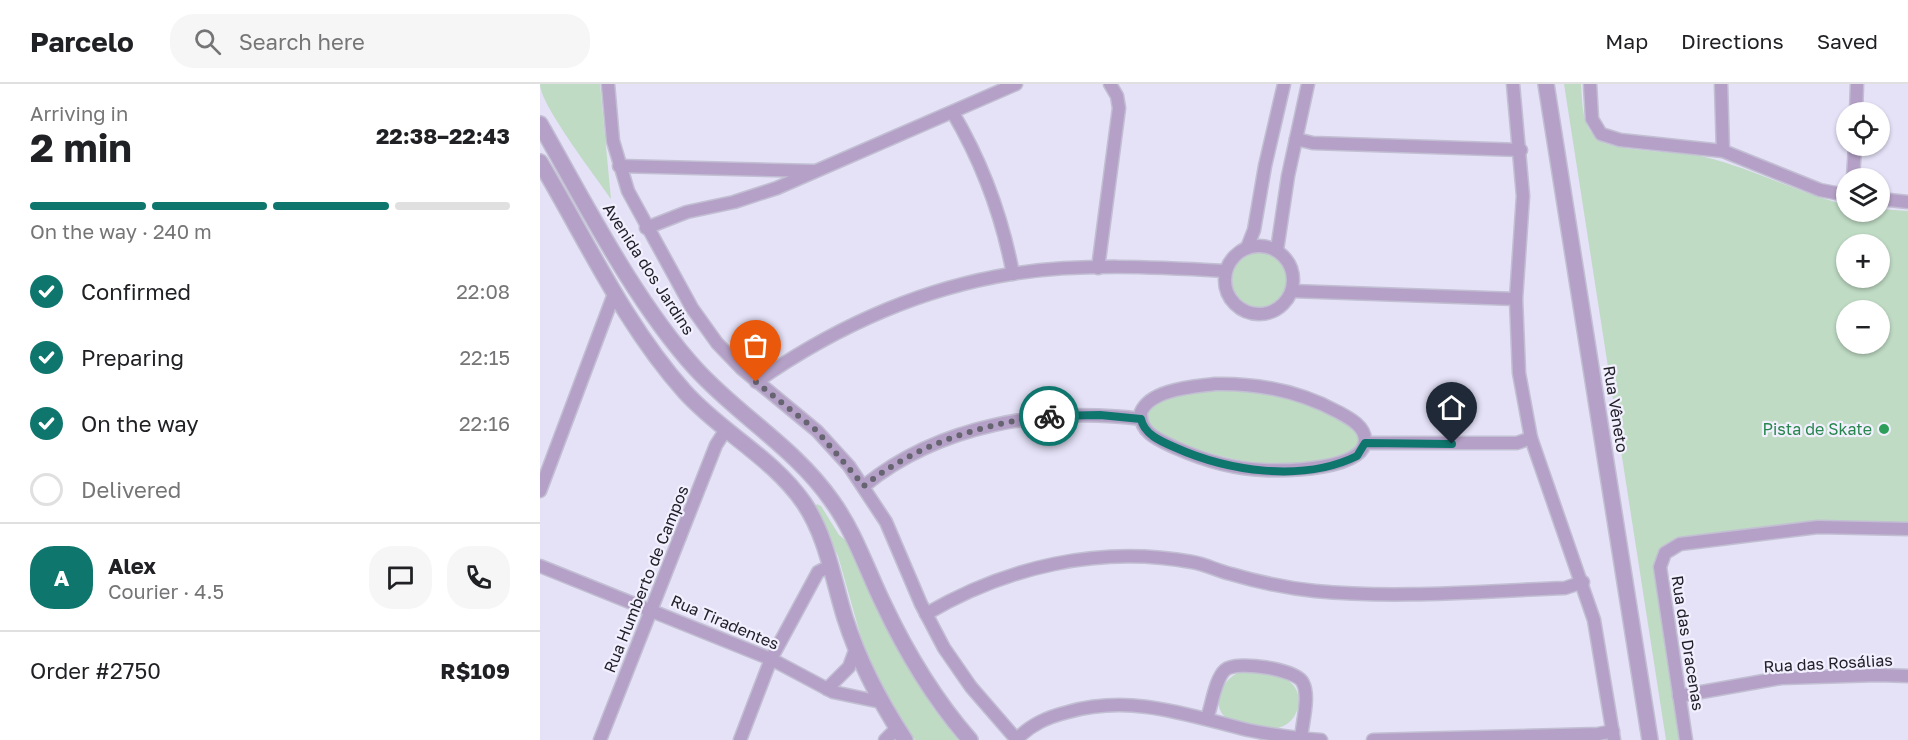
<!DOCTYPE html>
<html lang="en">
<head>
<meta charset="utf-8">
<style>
	body { margin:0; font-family:"Golos Text",sans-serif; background:#f6f6f6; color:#202124; height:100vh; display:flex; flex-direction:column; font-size:22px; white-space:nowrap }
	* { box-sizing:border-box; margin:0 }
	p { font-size:20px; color:#757577 }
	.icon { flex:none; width:33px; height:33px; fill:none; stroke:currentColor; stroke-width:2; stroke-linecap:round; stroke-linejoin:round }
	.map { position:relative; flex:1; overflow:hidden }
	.details { display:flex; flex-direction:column; background:#fff; width:540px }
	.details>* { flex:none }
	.buttons { position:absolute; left:1296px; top:18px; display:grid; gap:12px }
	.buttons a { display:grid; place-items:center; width:54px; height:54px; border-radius:50%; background:#fff; box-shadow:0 2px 4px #0004; font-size:30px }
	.pin { position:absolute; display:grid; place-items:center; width:51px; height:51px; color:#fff; margin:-62px -26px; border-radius:50% 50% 50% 0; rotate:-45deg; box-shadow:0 0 6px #0007 }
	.pin .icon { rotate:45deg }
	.courier { position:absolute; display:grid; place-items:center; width:60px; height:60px; margin:-30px; border:4px solid #0f766e; border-radius:50%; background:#fff; color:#222; box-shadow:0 2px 8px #0007 }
	.overview em { font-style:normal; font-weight:700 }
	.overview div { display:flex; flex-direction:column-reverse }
	.overview { display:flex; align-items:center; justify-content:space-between; height:102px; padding:0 30px }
	h1 { font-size:39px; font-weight:700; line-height:45px }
	.bar { display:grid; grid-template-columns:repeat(4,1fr); gap:9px 6px; align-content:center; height:72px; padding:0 30px }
	.bar i { height:8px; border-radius:4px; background:#e0e0e0 }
	.bar .current { background:#0f766e }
	.bar p { grid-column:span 4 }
	.line { display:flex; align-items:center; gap:15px; padding:0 30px; border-top:2px solid #e0e0e0 }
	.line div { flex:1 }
	.round { display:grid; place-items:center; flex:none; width:63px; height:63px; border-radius:24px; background:#f6f6f6 }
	ol { padding:0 30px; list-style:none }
	li { display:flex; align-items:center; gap:18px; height:66px }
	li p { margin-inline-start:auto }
	li .icon { padding:6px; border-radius:50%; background:#0f766e; color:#fff; stroke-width:4 }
	li:last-child { color:#757577 }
	li i { width:33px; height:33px; border:3px solid #e0e0e0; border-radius:50% }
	header { display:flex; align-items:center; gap:36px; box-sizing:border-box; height:84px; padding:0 30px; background:#fff; border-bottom:2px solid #e0e0e0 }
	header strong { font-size:28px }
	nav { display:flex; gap:33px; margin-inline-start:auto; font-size:21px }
	.search { width:420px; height:54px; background:#f6f6f6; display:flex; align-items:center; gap:15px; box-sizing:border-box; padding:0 21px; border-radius:24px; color:#757577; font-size:22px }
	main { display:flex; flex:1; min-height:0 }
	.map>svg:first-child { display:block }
	.green { fill:#bfdbc4; fill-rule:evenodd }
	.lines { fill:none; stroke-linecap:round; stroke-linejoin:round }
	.minor-casing { stroke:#c2bfd3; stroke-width:15 }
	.tertiary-casing { stroke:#c2bfd3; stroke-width:18 }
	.minor { stroke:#b5a1c7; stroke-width:12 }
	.tertiary { stroke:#b5a1c7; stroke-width:15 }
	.done { stroke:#666471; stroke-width:6; stroke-dasharray:0 10.8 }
	.route { stroke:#0f766e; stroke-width:8 }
	.leisure-dot { fill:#2e9e5b; stroke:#f2f0fe; stroke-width:2 }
	.labels { text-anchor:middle; stroke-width:4.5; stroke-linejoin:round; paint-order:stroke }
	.street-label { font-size:16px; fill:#222028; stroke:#f2f0fe }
	.leisure-label { font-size:16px; fill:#27864d; stroke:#f2f0fe; text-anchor:end }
</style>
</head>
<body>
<header>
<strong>Parcelo</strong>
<div class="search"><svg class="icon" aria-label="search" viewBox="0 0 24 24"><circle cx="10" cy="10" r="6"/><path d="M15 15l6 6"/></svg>Search here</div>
<nav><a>Map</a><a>Directions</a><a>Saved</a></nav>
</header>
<main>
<section class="details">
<div class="overview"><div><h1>2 min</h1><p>Arriving in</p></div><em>22:38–22:43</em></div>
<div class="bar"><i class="current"></i><i class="current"></i><i class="current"></i><i></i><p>On the way · 240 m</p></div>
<ol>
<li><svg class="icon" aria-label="check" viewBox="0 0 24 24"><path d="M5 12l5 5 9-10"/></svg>Confirmed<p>22:08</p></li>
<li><svg class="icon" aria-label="check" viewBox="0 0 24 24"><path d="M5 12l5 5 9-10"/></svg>Preparing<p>22:15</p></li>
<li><svg class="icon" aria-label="check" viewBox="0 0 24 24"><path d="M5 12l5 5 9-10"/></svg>On the way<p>22:16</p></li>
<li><i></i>Delivered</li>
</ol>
<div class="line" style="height:108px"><b class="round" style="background:#0f766e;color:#fff">A</b><div><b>Alex</b><p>Courier · 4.5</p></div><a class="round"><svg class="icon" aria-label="chat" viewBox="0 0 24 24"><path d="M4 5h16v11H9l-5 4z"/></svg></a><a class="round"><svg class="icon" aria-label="phone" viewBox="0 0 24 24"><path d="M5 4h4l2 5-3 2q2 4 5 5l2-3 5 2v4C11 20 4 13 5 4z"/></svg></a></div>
<div class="line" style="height:78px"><div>Order #2750</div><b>R$109</b></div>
</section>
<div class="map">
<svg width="1368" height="656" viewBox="0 0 1368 656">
	<rect width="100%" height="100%" fill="#e5e2f8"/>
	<!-- green -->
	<g class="green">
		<path d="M0,0H60L71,115C57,94 0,21 0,0Z"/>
		<path d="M1024,0H1041C1043,24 1041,46 1064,59C1096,69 1132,66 1165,73C1214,85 1258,109 1306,121V128H1340V125L1368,127V441L1135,457C1121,464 1114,473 1114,489L1139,656H1126ZM1306,160H1340V194H1306ZM1306,226H1340V260H1306Z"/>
		<circle cx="719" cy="196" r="27"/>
		<path d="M676,306C726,305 770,317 812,344L818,350V362C779,397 669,377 627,352C620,348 612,345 608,339L607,329C617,310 656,309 676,306Z"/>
		<polygon points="277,420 281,422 299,451 309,459 334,520 364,577 393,624 418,656 375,656 344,610 324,564 298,472 275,423"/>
		<path d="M706,587C718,590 740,590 750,598C769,613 755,649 728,644C716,641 693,641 684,632C669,616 687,588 706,587Z"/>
	</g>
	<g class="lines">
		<defs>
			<g id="minor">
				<polyline points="68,0 73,57 88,107 152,224 177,259 202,285 277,347 309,382 346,438 381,520 404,564 431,603 477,656"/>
				<polyline points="973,0 983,112 976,215 979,289 991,354 1054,536 1074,656"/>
				<polyline points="1050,0 1052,35 1061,50 1080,56 1183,67 1280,106 1306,111"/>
				<polyline points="1181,0 1183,67"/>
				<polyline points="1316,28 1317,0"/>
				<path d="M413,29C443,80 462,132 473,190"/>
				<polyline points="756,55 773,59 981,66"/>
				<polyline points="79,82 273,87"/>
				<polyline points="1313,94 1315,62"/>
				<polyline points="1340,115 1368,118"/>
				<polyline points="106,144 147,128 194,118 237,104 476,0"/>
				<circle cx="719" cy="196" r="34"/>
				<polyline points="707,164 714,146 725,82 744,0"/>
				<polyline points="737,166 748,92 768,0"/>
				<polyline points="558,184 579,24 577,12 570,0"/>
				<polyline points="752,207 976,215"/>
				<path d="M216,298C292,245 378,205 471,190C541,179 615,183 686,187"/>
				<path d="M675,300C719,299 759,307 798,328C809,334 825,342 825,356C825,386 745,387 724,386C693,385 663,376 636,364C619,356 599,349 601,328C611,305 653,303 675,300Z"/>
				<polyline points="825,359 977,359 991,354"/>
				<path d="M324,402C400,340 506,323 601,335"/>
				<polyline points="0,407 74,210"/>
				<polyline points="0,482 231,575 293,608 341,618"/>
				<path d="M386,530C466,483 559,461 652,478C665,480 678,487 691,490C718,498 747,504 775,507C858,515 943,507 1025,504L1043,498"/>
				<polyline points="287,605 309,583 316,564"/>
				<polyline points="1139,612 1241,594 1339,591 1368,592"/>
				<path d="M667,634C672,621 675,595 685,586C697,576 757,585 763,599C770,613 762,639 761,655"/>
				<polyline points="60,656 176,361 185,347"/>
				<polyline points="200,656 231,575 278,488 290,482"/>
				<polyline points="345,656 357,644"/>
				<path d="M476,656C491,640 508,633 528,628C592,610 647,631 708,646C732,651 756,654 781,656"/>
				<polyline points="833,656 1058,650 1073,647"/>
				<polyline points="1146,656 1120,483 1125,469 1140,460 1278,443 1368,445"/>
			</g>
			<g id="tertiary">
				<polyline points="1006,0 1110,656"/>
				<path d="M0,40C45,119 95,218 156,285C199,332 255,364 292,417C315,449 326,484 343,519C366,568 394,615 430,656"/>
				<path d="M0,78C46,155 84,240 145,308C182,349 232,373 264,419C287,453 293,496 305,534C319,578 340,618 365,656"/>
			</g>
		</defs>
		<!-- minor casing -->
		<use href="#minor" class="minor-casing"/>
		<!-- tertiary casing -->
		<use href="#tertiary" class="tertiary-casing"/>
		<!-- minor -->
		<use href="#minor" class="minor"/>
		<!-- tertiary -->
		<use href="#tertiary" class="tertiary"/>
	</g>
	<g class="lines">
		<!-- done -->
		<path class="done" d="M216,298L277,347L324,402C376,360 444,339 509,332"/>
		<!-- route -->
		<path class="route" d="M509,332L560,331L601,335C604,350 620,357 634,363C687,387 762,399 817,372L825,359L912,360"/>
	</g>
	<!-- markers -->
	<circle class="leisure-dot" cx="1344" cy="345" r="6"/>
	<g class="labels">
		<!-- street labels -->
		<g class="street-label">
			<text transform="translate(109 185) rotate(57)" y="6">Avenida dos Jardins</text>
			<text transform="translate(1076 325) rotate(81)" y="6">Rua Vêneto</text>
			<text transform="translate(106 495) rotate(-68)" y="6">Rua Humberto de Campos</text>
			<text transform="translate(185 538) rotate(23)" y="6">Rua Tiradentes</text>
			<text transform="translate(1148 559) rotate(81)" y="6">Rua das Dracenas</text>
			<text transform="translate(1288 579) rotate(-3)" y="6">Rua das Rosálias</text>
		</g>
		<!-- leisure labels -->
		<g class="leisure-label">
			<text x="1332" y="351">Pista de Skate</text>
		</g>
	</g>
</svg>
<div class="buttons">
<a><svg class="icon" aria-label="locate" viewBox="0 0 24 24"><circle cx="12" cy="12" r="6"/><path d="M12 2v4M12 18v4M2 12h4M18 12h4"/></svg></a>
<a><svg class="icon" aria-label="layers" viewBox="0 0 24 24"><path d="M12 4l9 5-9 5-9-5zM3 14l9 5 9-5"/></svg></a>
<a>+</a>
<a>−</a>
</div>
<div class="pin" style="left:216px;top:298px;background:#ea580c"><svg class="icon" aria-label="bag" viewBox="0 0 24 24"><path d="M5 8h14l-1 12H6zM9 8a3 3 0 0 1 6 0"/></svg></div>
<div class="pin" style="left:912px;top:360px;background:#1f2937"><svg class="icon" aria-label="home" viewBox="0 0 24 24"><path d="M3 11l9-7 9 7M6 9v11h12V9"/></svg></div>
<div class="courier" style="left:509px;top:332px"><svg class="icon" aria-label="bike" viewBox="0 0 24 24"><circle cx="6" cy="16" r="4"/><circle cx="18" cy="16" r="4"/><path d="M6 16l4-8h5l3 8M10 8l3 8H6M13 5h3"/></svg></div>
</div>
</main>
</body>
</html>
